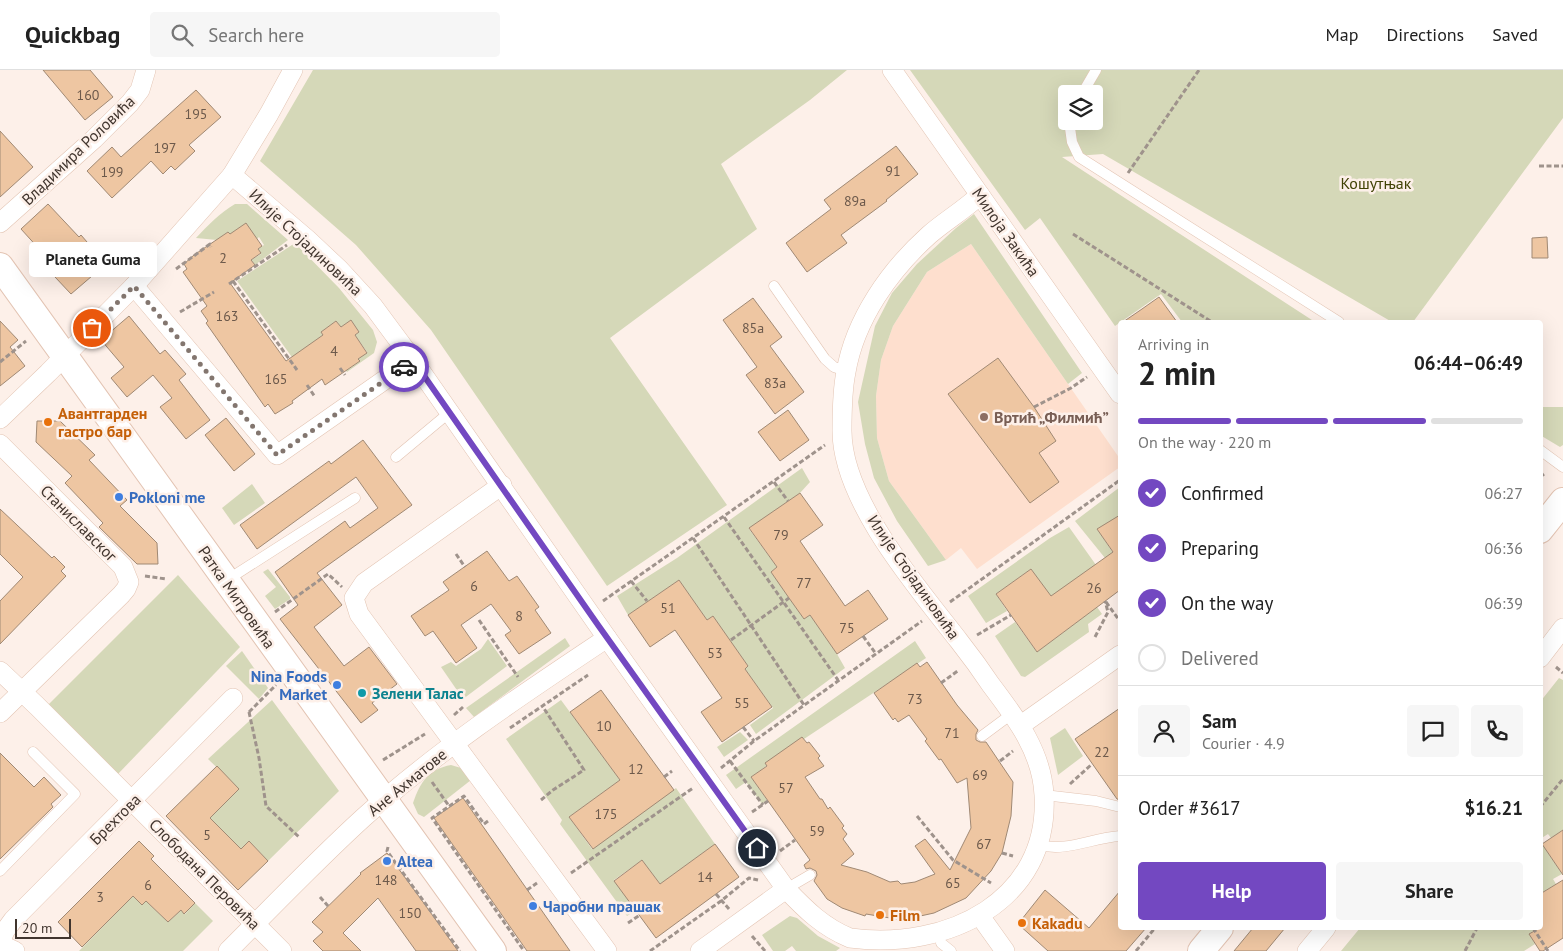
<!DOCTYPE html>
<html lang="en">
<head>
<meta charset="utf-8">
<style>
	body { margin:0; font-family:"PT Sans",sans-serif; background:#f6f6f6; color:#222; height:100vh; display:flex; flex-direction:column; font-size:19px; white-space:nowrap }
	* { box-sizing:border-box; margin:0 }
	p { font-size:16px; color:#767676 }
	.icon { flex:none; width:28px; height:28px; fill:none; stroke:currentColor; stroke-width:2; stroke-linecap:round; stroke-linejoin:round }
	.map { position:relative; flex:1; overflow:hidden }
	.sheet { position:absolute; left:1118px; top:250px; width:425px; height:610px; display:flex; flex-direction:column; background:#fff; border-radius:5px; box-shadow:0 5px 20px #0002 }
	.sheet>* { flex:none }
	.tools { position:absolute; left:1058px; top:15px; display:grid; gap:10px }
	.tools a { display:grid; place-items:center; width:45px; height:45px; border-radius:5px; background:#fff; box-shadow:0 5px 20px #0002; font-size:25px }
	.scale { position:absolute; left:15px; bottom:12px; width:56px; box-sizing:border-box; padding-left:5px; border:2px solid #41352e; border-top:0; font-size:14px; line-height:18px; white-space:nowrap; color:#41352e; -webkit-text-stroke:4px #fdf0e9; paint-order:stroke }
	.pin { position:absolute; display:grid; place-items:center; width:42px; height:42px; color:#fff; margin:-21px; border:2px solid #fff; border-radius:50%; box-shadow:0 1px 5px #0007 }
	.courier { position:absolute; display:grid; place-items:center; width:50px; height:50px; margin:-25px; border:4px solid #7348c1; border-radius:50%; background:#fff; color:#222; box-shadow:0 1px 6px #0007 }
	.bubble { position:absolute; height:35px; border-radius:5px; background:#fff; box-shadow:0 5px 20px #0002; font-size:16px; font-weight:700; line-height:35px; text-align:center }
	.overview em { font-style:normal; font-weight:700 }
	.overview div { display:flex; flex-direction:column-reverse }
	.overview { display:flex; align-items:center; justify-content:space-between; height:85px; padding:0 20px }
	h1 { font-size:32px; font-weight:700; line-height:38px }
	.bar { display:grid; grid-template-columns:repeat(4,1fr); gap:8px 5px; align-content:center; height:60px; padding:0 20px }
	.bar i { height:6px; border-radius:4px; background:#e0e0e0 }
	.bar .on { background:#7348c1 }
	.bar p { grid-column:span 4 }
	.line { display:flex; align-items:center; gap:12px; padding:0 20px; border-top:1px solid #e0e0e0 }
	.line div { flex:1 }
	.round { display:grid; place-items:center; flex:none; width:52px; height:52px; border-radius:5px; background:#f6f6f6 }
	ol { padding:0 20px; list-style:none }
	li { display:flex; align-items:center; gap:15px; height:55px }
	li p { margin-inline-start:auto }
	li .icon { padding:5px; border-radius:50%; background:#7348c1; color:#fff; stroke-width:4 }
	li:last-child { color:#767676 }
	li i { width:28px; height:28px; border:2px solid #e0e0e0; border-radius:50% }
	.button { display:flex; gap:10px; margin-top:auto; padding:10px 20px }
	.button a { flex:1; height:58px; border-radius:5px; background:#7348c1; color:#fff; font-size:20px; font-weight:700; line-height:58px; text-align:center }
	.button a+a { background:#f6f6f6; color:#222 }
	header { display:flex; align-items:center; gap:30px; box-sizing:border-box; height:70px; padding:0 25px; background:#fff; border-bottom:1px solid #e0e0e0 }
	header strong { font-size:24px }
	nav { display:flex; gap:28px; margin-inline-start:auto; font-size:18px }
	.search { width:350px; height:45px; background:#f6f6f6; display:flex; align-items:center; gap:12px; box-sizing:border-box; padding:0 18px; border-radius:5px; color:#767676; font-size:19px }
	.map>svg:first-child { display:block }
	.built { fill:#fedfce }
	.green { fill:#d5d8b8; fill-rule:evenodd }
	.building { fill:#eec6a2; stroke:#a08974 }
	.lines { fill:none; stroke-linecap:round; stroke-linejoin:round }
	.lane-casing { stroke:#e3c4b3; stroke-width:11 }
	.street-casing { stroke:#e3c4b3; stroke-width:20 }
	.secondary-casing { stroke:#e3c4b3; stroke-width:28 }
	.path { stroke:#9f938c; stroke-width:3; stroke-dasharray:5 2.5; stroke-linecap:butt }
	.lane { stroke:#fff; stroke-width:10 }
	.street { stroke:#fff; stroke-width:19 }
	.secondary { stroke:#fff; stroke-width:26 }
	.done { stroke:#83766f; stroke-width:5; stroke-dasharray:0 9 }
	.route { stroke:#7348c1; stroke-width:6 }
	.education-dot { fill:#8d6e63; stroke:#fdf0e9; stroke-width:2 }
	.food-dot { fill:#e8710a; stroke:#fdf0e9; stroke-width:2 }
	.shop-dot { fill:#3f7fe0; stroke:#fdf0e9; stroke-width:2 }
	.culture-dot { fill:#0f9aa8; stroke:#fdf0e9; stroke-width:2 }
	.labels { text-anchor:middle; stroke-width:5; stroke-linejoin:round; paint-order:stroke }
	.number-label { font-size:14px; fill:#6c594b }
	.street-label { font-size:16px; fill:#41352e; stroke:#fdf0e9 }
	.park-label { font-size:16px; fill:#414205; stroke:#fdf0e9 }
	.food-label { font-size:16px; font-weight:bold; fill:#c56008; stroke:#fdf0e9; text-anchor:start }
	.education-label { font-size:16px; font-weight:bold; fill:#785e54; stroke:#fdf0e9; text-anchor:start }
	.shop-label { font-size:16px; font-weight:bold; fill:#366cbe; stroke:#fdf0e9; text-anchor:start }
	.culture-label { font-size:16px; font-weight:bold; fill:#0d838f; stroke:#fdf0e9; text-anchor:start }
</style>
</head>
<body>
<header>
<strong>Quickbag</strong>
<div class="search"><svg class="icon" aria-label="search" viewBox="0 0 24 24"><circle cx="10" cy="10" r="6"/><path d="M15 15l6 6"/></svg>Search here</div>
<nav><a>Map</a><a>Directions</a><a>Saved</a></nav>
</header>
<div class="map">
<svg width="1563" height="881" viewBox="0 0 1563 881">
	<rect width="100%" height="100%" fill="#fdf0e9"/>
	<!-- built -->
	<polygon class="built" points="971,174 1120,389 1120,397 977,499 961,478 946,490 889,411 877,368 876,326 881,290 893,256 927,202"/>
	<!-- green -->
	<g class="green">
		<polygon points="313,0 847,0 810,30 721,94 757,159 610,268 727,435 607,516 431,260 356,175 260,91"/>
		<path d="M910,0H1563V48L1413,252H1392L1103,84L1062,87L1315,252H1182L1161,224L1115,256L1040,148L1025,160ZM1066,24H1094V51H1066Z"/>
		<path d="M235,134H247L288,170L255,195L251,190L261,184L258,179L264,175L259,167L257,169L230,164L228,162L217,170L196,168C208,155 220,143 235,134Z"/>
		<polygon points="974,144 1082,303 1068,314 971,174 927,202 893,256 881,290 876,326 877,368 889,411 946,490 928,496 897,451 874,408 865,374 858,332 875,256 892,223 917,194 956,158"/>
		<polygon points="295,173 339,218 373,260 377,272 374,283 347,302 342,296 349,299 359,292 358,289 367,282 355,265 359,262 351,250 341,257 336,251 321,262 324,267 302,280 294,290 237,211"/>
		<polygon points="1540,337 1563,337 1563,375 1560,377 1540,365"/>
		<polygon points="802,398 810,412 800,423 749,459 777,497 771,502 804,549 810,545 837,584 845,598 756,664 750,655 773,638 745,599 748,596 713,546 707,550 679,510 628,545 617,526 677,488"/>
		<polygon points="252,414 265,433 234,455 222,438"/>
		<polygon points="1120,417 1120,445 1098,460 1113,483 1105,488 1075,451"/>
		<polygon points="1069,457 1096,495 1051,527 1031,499 996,524 1007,541 986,553 968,526 1050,468"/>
		<polygon points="268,499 290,527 290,529 275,539 265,526 276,517 263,502"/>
		<polygon points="178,505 240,577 117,705 48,635"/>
		<polygon points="1097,537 1102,544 1088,554 1089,562 1025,607 1021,606 995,566 1015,552 1037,582"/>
		<polygon points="565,568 570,576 474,647 466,638"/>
		<polygon points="488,569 507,596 463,629 441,597 451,592 456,596 481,579"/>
		<polygon points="915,571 926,588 804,669 751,707 767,730 762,734 746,712 736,719 726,705"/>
		<polygon points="242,581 268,618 259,629 226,596"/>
		<polygon points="1559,608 1563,610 1563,760 1551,768 1548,764 1540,769 1540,632"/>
		<polygon points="272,630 339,721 268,791 249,771 241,779 210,748 239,719 208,689"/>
		<polygon points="561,630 620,710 569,747 592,779 676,718 715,774 660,814 642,790 614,810 636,840 627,846 560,754 562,750 506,669"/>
		<polygon points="1065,658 1083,686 1058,705 1050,668"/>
		<polygon points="740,662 748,670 724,687 717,677"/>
		<path d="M451,695L461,698L471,710L424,747L418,744L413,733C420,712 429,699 451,695Z"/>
		<polygon points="1540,771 1562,804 1553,809 1556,814 1540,824"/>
		<polygon points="133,826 142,835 146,831 168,852 181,840 185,844 195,833 213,851 183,881 79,881"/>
		<polygon points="790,846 797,848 818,866 840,878 836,881 796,881 792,876 785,881 773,881 762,865"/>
		<polygon points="1360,858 1533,858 1535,860 1529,864 1535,874 1524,881 1341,881"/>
	</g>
	<!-- building -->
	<g class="building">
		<polygon points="43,0 90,0 113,27 85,50"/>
		<polygon points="196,20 221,47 189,75 195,81 175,100 171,96 163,104 151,91 112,128 87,101 112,77 121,87"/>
		<polygon points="0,61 33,97 0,127"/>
		<polygon points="896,76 918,104 886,130 887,131 841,165 847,173 807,202 786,173 831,139 824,130"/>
		<polygon points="48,134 79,167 81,165 106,194 71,224 55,207 60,202 21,159"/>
		<polygon points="246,153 262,176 258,179 261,183 251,190 255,195 230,213 286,291 323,265 321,262 336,251 341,257 351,250 359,262 355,265 367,283 358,289 360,291 325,315 322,309 292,331 293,333 275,344 268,334 265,337 206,253 208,251 201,241 207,236 183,202 187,199 184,194 194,185 228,162 230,164"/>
		<polygon points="1547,167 1548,188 1532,188 1532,168"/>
		<polygon points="1159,227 1177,252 1123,252 1142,239"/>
		<polygon points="753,228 782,267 770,276 804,322 775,344 746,305 757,297 723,250"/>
		<polygon points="129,246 160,284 165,280 186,304 179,310 210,350 186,369 160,337 172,328 153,305 127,327 111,308 124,297 101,270"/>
		<polygon points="0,251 18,270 10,277 25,296 0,316"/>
		<polygon points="998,288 1034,337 1056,371 1039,383 1059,412 1030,433 948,324"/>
		<polygon points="788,340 809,370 780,391 758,362"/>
		<polygon points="226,348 255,384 234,401 205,365"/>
		<polygon points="37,351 60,351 95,385 89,390 127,430 120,436 157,473 158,494 137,494 99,457 103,453 65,413 72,406 36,372"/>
		<polygon points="363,370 412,435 317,503 342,535 314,557 344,596 369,577 397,614 372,633 378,640 361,653 280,549 298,535 275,502 345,451 350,458 378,438 356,407 257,479 240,455 329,391 331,394"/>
		<polygon points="800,423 823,455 800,471 845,536 868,520 888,549 837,584 810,545 804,549 789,528 771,502 777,497 749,458"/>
		<polygon points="0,439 52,488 54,486 65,497 61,501 66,506 0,574 0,531 23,507 0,484"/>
		<polygon points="1120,445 1120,520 1037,582 996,524 1031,499 1051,526 1113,482 1097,459"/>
		<polygon points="487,481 509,511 517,506 539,537 535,540 551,563 519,584 505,565 511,561 491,534 461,555 477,578 456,593 433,561 425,566 411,546 449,520 443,512"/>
		<polygon points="679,510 707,550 713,546 748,596 745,599 772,637 722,672 701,642 722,628 675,560 650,577 628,545"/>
		<polygon points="927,592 957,635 978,660 976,664 976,670 980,672 986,672 1013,712 1011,746 1002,783 991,801 966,828 934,843 902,850 866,844 865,846 842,838 827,829 814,811 817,805 816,801 810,798 806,799 804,795 810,790 751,707 767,696 765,693 802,667 807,673 809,672 820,686 818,688 824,696 805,707 820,729 822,729 828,739 830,737 844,756 842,758 847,764 843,769 854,784 841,795 867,802 890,812 898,811 901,814 915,812 935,804 915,776 925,769 950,800 971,758 967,708 957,713 941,689 939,690 925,671 927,669 909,645 898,652 895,648 893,650 874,623 917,593 920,597"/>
		<polygon points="601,620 674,720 593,779 569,747 620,710 570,642"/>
		<polygon points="1120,638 1120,730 1117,729 1075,669"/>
		<polygon points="0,683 34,717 44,707 61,725 51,734 53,737 0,789"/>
		<polygon points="217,696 239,719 210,748 241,779 249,771 268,791 238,820 166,746"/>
		<polygon points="463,728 503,785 570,881 527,881 474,805 434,748"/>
		<polygon points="1563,760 1563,805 1542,774"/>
		<polygon points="139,771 154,786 151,789 195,833 184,844 181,840 168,852 146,831 142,835 133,826 82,877 58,852"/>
		<polygon points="715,774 739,807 656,868 614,811 642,790 660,814"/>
		<polygon points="387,783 423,832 458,881 416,881 378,828 343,863 361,881 323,881 313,871 323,862 312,852 361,804 360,803"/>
		<polygon points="1563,810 1563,868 1543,881 1540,881 1529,864 1540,858 1540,824"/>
		<polygon points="1045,820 1089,858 1120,821 1120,858 1146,858 1126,881 1048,881 1018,854"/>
		<polygon points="1253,858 1285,858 1266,881 1234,881"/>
	</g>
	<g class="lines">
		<defs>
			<g id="lane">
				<polyline points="1082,24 1096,0"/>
				<polyline points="1069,51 1072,72 1079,87 1339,252"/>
				<polyline points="774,216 825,289 834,297 846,301"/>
				<polyline points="1540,380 1563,397"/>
				<polyline points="396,387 450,342"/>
				<polyline points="227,510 355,428"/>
				<polyline points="982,666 1013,643"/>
				<polyline points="1044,725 1096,731 1120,737"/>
				<path d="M1038,775C1068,782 1091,768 1120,766"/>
				<polyline points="0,801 75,724 33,682"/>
				<polyline points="786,819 810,805"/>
				<polyline points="941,873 951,881"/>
			</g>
			<g id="street">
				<polyline points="892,0 1120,324"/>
				<path d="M232,105L307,169L339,199L373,236L413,290L607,568L786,819C805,839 823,857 850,868C948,881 1050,830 1044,725C1042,682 1016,648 991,615C981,600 970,585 959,571C918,518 842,431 842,361C842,342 842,321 846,302C855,249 890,200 929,165C945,151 964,140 980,125"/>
				<polyline points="0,153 94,69 130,33 140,20 146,0"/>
				<polyline points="134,216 277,385 413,290"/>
				<polyline points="0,349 48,303 134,216 232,105 269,44 293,0"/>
				<polyline points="0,374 123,497 129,512 126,519 121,525 0,643"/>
				<polyline points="502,415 364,513 354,528 359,544 607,881"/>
				<polyline points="1540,588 1563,558"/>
				<polyline points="0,601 37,636 282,881"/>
				<polyline points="1021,655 1120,585"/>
				<polyline points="985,853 1005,881"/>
				<polyline points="0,872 5,861 13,850 233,628"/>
				<polyline points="0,874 15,881"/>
				<path d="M228,881C273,836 317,790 363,748C438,680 523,624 607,568"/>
				<polyline points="700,881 786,819"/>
				<polyline points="1307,881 1326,858"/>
			</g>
			<g id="secondary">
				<polyline points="0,196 493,881"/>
				<polyline points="1540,460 1563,431"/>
				<polyline points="1201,881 1220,858"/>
			</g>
		</defs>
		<!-- lane casing -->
		<use href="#lane" class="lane-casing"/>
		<!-- street casing -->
		<use href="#street" class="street-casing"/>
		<!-- secondary casing -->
		<use href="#secondary" class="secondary-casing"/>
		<!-- path -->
		<g class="path">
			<polyline points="1539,96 1563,96"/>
			<polyline points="1128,103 1199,0"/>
			<polyline points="1073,164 1212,252"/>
			<polyline points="176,199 210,174 211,177"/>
			<polyline points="233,211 297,300"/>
			<polyline points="229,214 287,175"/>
			<polyline points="180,242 214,222"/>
			<polyline points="0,292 26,271"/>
			<polyline points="340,298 345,305"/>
			<polyline points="307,315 315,327"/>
			<polyline points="1034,337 1071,318 1087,307"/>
			<polyline points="1540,407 1544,404"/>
			<polyline points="774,412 788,431"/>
			<polyline points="724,447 838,610"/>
			<polyline points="693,468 804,635"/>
			<polyline points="456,484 465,497"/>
			<polyline points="145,506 166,509"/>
			<polyline points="631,511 647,531"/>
			<polyline points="603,531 825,375"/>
			<polyline points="950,532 1120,410"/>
			<polyline points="1106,532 1119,550"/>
			<polyline points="275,542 328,504 342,517"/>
			<polyline points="479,550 518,607"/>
			<polyline points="977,565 1011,545"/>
			<polyline points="863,566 876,584"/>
			<polyline points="1095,567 1108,542 1105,531"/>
			<polyline points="731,570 789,528"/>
			<polyline points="1556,597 1563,603"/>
			<polyline points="941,613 959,600"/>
			<polyline points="249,642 259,688 266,736 300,768"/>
			<polyline points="249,642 276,615"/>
			<polyline points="454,645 463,637"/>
			<polyline points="743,657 754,671"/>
			<polyline points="510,658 588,605"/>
			<polyline points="383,690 425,664"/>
			<polyline points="730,691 763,735"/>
			<polyline points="1000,691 1013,681"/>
			<polyline points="721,698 754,671 922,551"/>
			<polyline points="664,707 672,701"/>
			<polyline points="432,712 449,736"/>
			<polyline points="1070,714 1092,694"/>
			<polyline points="541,730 553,720 584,700 543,637"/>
			<polyline points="1540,737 1563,709"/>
			<polyline points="752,742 768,731"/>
			<polyline points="917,746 953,790 991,813"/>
			<polyline points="488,751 484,754 464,726 432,748 524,881"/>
			<polyline points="388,777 387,781 460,881"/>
			<polyline points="780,781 795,770"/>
			<polyline points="1002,783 1013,786"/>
			<polyline points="571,803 693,718"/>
			<polyline points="527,820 537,813"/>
			<polyline points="716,824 729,839"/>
			<polyline points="320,827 328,836"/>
			<polyline points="628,853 640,845"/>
			<polyline points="1533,858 1548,881"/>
			<polyline points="752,866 765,881"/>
			<polyline points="650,881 721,831 749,808 758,810"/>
			<polyline points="1136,881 1155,858"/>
			<polyline points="1465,881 1477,858"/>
		</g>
		<!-- lane -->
		<use href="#lane" class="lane"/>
		<!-- street -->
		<use href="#street" class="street"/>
		<!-- secondary -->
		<use href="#secondary" class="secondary"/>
	</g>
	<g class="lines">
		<!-- done -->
		<polyline class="done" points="92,258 134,216 277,385 404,297"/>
		<!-- route -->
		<polyline class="route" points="404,297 413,290 598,555 757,778"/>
	</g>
	<!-- markers -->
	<circle class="education-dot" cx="984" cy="347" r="5"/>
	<g class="food-dot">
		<circle cx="48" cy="352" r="5"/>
		<circle cx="880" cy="845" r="5"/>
		<circle cx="1022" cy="853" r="5"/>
	</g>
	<g class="shop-dot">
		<circle cx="119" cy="427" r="5"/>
		<circle cx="337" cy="615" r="5"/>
		<circle cx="387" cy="791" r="5"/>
		<circle cx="533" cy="836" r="5"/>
	</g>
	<circle class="culture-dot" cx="362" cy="623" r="5"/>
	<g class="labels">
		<!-- number labels -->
		<g class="number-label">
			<text x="88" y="30">160</text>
			<text x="196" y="49">195</text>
			<text x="165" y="83">197</text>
			<text x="893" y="106">91</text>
			<text x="112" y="107">199</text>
			<text x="855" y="136">89a</text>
			<text x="223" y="193">2</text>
			<text x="227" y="251">163</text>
			<text x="753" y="263">85a</text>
			<text x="334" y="286">4</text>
			<text x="276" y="314">165</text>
			<text x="775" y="318">83a</text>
			<text x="781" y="470">79</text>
			<text x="804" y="518">77</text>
			<text x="474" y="521">6</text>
			<text x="1094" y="523">26</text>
			<text x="668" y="543">51</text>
			<text x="519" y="551">8</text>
			<text x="847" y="563">75</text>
			<text x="715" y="588">53</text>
			<text x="915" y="634">73</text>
			<text x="742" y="638">55</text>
			<text x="604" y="661">10</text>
			<text x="952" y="668">71</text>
			<text x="1102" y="687">22</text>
			<text x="636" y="704">12</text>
			<text x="980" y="710">69</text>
			<text x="786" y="723">57</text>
			<text x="606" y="749">175</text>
			<text x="817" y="766">59</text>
			<text x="207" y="770">5</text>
			<text x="984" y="779">67</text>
			<text x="705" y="812">14</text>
			<text x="386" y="815">148</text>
			<text x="953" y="818">65</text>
			<text x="148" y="820">6</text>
			<text x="100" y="832">3</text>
			<text x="410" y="848">150</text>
		</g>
		<!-- street labels -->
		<g class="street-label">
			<text transform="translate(78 80) rotate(-44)" y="6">Владимира Роловића</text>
			<text transform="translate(1006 162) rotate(55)" y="6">Милоја Закића</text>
			<text transform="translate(306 172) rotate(43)" y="6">Илије Стојадиновића</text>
			<text transform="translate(79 453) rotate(45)" y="6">Станиславског</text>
			<text transform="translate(914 507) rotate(55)" y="6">Илије Стојадиновића</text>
			<text transform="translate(237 527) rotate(55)" y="6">Ратка Митровића</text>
			<text transform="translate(407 712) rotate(-39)" y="6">Ане Ахматове</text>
			<text transform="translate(115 749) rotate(-45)" y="6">Брехтова</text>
			<text transform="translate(205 804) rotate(45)" y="6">Слободана Перовића</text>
		</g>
		<!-- park labels -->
		<g class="park-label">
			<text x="1376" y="119">Кошутњак</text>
		</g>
		<!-- food labels -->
		<g class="food-label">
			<text x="58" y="349">Авантгарден<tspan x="58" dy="18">гастро бар</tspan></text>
			<text x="890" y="851">Film</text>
			<text x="1032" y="859">Kakadu</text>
		</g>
		<!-- education labels -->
		<g class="education-label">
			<text x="994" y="353">Вртић „Филмић”</text>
		</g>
		<!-- shop labels -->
		<g class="shop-label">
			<text x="129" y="433">Pokloni me</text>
			<text x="327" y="612" text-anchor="end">Nina Foods<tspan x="327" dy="18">Market</tspan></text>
			<text x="397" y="797">Altea</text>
			<text x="543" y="842">Чаробни прашак</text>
		</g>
		<!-- culture labels -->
		<g class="culture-label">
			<text x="372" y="629">Зелени Талас</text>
		</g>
	</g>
</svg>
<div class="tools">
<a><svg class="icon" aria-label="layers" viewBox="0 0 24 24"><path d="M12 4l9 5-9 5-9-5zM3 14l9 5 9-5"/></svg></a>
</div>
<div class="scale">20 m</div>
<div class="pin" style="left:92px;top:258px;background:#ea580c"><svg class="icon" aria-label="bag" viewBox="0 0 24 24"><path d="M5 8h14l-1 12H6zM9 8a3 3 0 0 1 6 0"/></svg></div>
<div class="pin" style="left:757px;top:778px;background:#1f2937"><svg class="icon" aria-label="home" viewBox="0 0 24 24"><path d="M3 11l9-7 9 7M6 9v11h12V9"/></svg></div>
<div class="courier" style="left:404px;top:297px"><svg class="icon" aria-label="car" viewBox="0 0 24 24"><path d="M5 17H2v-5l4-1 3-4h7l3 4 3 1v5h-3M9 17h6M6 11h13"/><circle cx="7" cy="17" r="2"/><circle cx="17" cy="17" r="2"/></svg></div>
<div class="bubble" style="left:29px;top:172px;width:128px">Planeta Guma</div>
<section class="sheet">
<div class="overview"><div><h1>2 min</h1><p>Arriving in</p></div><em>06:44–06:49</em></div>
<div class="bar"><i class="on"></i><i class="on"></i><i class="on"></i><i></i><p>On the way · 220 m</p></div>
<ol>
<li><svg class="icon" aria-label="check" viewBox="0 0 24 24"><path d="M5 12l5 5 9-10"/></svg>Confirmed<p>06:27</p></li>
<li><svg class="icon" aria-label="check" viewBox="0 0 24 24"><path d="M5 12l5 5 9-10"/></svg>Preparing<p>06:36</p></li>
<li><svg class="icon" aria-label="check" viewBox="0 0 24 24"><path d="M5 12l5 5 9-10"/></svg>On the way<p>06:39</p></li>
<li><i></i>Delivered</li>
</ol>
<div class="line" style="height:90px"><a class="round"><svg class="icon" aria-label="person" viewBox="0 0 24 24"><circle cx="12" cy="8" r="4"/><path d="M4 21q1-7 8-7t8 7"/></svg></a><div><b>Sam</b><p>Courier · 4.9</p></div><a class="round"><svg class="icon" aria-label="chat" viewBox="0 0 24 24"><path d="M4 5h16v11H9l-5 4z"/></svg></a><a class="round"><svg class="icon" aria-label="phone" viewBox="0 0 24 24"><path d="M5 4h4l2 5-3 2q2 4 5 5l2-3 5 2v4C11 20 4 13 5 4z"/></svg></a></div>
<div class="line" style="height:65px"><div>Order #3617</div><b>$16.21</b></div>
<div class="button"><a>Help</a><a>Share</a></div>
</section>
</div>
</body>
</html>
